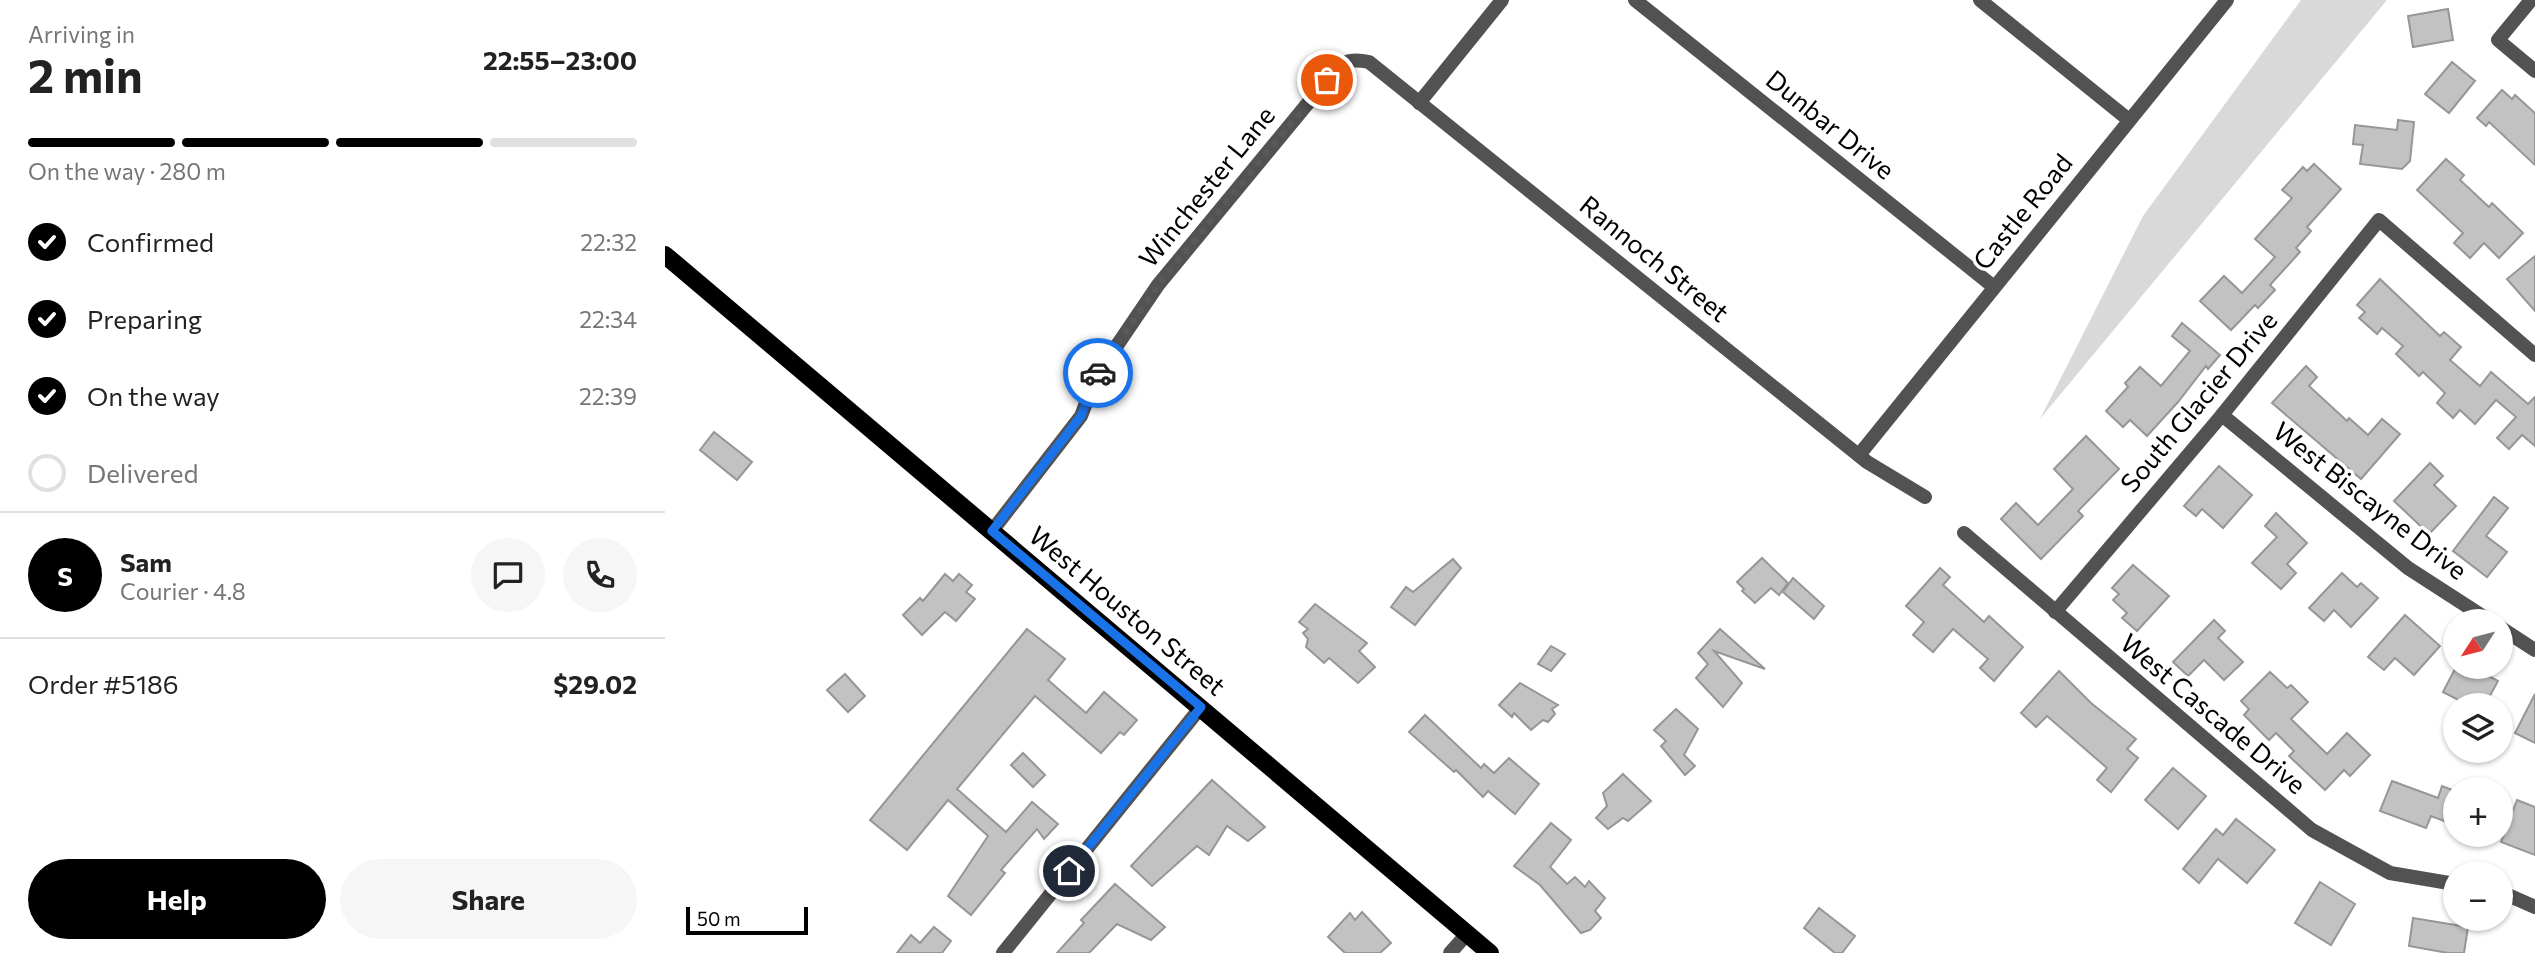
<!DOCTYPE html>
<html lang="en">
<head>
<meta charset="utf-8">
<style>
	body { margin:0; font-family:Commissioner,sans-serif; background:#f6f6f6; color:#222; height:100vh; display:flex; flex-direction:column; font-size:26px; white-space:nowrap }
	* { box-sizing:border-box; margin:0 }
	p { font-size:23px; color:#767676 }
	.icon { flex:none; width:38px; height:38px; fill:none; stroke:currentColor; stroke-width:2; stroke-linecap:round; stroke-linejoin:round }
	.map { position:relative; flex:1; overflow:hidden }
	.panel { display:flex; flex-direction:column; background:#fff; width:665px }
	.panel>* { flex:none }
	.needle { width:46px; rotate:234deg }
	.tools { position:absolute; left:1778px; top:609px; display:grid; gap:14px }
	.tools a { display:grid; place-items:center; width:70px; height:70px; border-radius:50%; background:#fff; box-shadow:0 2px 5px #0004; font-size:35px }
	.scale { position:absolute; left:21px; bottom:18px; width:122px; box-sizing:border-box; padding-left:7px; border:4px solid #000; border-top:0; font-size:19px; line-height:24px; white-space:nowrap; color:#000; -webkit-text-stroke:5px #fff; paint-order:stroke }
	.pin { position:absolute; display:grid; place-items:center; width:60px; height:60px; color:#fff; margin:-30px; border:4px solid #fff; border-radius:50%; box-shadow:0 2px 7px #0007 }
	.courier { position:absolute; display:grid; place-items:center; width:70px; height:70px; margin:-35px; border:5px solid #1a73e8; border-radius:50%; background:#fff; color:#222; box-shadow:0 2px 9px #0007 }
	.head em { font-style:normal; font-weight:700 }
	.head div { display:flex; flex-direction:column-reverse }
	.head { display:flex; align-items:center; justify-content:space-between; height:119px; padding:0 28px }
	h1 { font-size:46px; font-weight:700; line-height:52px }
	.bar { display:grid; grid-template-columns:repeat(4,1fr); gap:10px 7px; align-content:center; height:84px; padding:0 28px }
	.bar i { height:9px; border-radius:5px; background:#e0e0e0 }
	.bar .current { background:#000 }
	.bar p { grid-column:span 4 }
	.line { display:flex; align-items:center; gap:18px; padding:0 28px; border-top:2px solid #e0e0e0 }
	.line div { flex:1 }
	.round { display:grid; place-items:center; flex:none; width:74px; height:74px; border-radius:37px; background:#f6f6f6 }
	ol { padding:0 28px; list-style:none }
	li { display:flex; align-items:center; gap:21px; height:77px }
	li p { margin-inline-start:auto }
	li .icon { padding:7px; border-radius:50%; background:#000; color:#fff; stroke-width:4 }
	li:last-child { color:#767676 }
	li i { width:38px; height:38px; border:4px solid #e0e0e0; border-radius:50% }
	.action { display:flex; gap:14px; margin-top:auto; padding:14px 28px }
	.action a { flex:1; height:80px; border-radius:42px; background:#000; color:#fff; font-size:28px; font-weight:700; line-height:80px; text-align:center }
	.action a+a { background:#f6f6f6; color:#222 }
	main { display:flex; flex:1; min-height:0 }
	.map>svg:first-child { display:block }
	.green { fill:#d9d9d9 }
	.building { fill:#c2c2c2; stroke:#969696; stroke-width:2 }
	.lines { fill:none; stroke-linecap:round; stroke-linejoin:round }
	.street { stroke:#525252; stroke-width:14 }
	.primary { stroke:#000; stroke-width:18 }
	.done { stroke:#595959; stroke-width:7; stroke-dasharray:0 12.6 }
	.route { stroke:#1a73e8; stroke-width:9 }
	.labels { text-anchor:middle; stroke-width:7; stroke-linejoin:round; paint-order:stroke }
	.street-label { font-size:26px; fill:#000; stroke:#fff }
</style>
</head>
<body>
<main>
<section class="panel">
<div class="head"><div><h1>2 min</h1><p>Arriving in</p></div><em>22:55–23:00</em></div>
<div class="bar"><i class="current"></i><i class="current"></i><i class="current"></i><i></i><p>On the way · 280 m</p></div>
<ol>
<li><svg class="icon" aria-label="check" viewBox="0 0 24 24"><path d="M5 12l5 5 9-10"/></svg>Confirmed<p>22:32</p></li>
<li><svg class="icon" aria-label="check" viewBox="0 0 24 24"><path d="M5 12l5 5 9-10"/></svg>Preparing<p>22:34</p></li>
<li><svg class="icon" aria-label="check" viewBox="0 0 24 24"><path d="M5 12l5 5 9-10"/></svg>On the way<p>22:39</p></li>
<li><i></i>Delivered</li>
</ol>
<div class="line" style="height:126px"><b class="round" style="background:#000;color:#fff">S</b><div><b>Sam</b><p>Courier · 4.8</p></div><a class="round"><svg class="icon" aria-label="chat" viewBox="0 0 24 24"><path d="M4 5h16v11H9l-5 4z"/></svg></a><a class="round"><svg class="icon" aria-label="phone" viewBox="0 0 24 24"><path d="M5 4h4l2 5-3 2q2 4 5 5l2-3 5 2v4C11 20 4 13 5 4z"/></svg></a></div>
<div class="line" style="height:91px"><div>Order #5186</div><b>$29.02</b></div>
<div class="action"><a>Help</a><a>Share</a></div>
</section>
<div class="map">
<svg width="1870" height="953" viewBox="0 0 1870 953">
	<rect width="100%" height="100%" fill="#fff"/>
	<!-- green -->
	<polygon class="green" points="1636,0 1722,0 1375,419 1478,216"/>
	<!-- building -->
	<g class="building">
		<polygon points="1783,9 1788,40 1748,47 1743,16"/>
		<polygon points="1787,62 1810,81 1784,113 1760,94"/>
		<polygon points="1837,90 1847,99 1850,95 1870,113 1870,165 1824,122 1821,126 1812,118"/>
		<polygon points="1733,120 1749,122 1745,161 1737,169 1695,164 1698,145 1688,144 1690,125 1732,130"/>
		<polygon points="1781,159 1799,175 1795,180 1824,207 1827,203 1858,233 1834,258 1819,243 1805,258 1789,243 1798,233 1752,190"/>
		<polygon points="1649,164 1676,189 1642,227 1646,231 1631,248 1635,252 1605,285 1610,290 1593,308 1590,305 1566,330 1535,301 1559,276 1577,293 1610,257 1590,239 1627,198 1617,190 1638,167 1642,171"/>
		<polygon points="1870,256 1870,311 1842,279"/>
		<polygon points="1715,279 1775,336 1779,332 1796,347 1785,360 1815,386 1826,372 1863,404 1870,397 1870,446 1857,435 1844,449 1832,438 1851,417 1831,400 1810,424 1795,410 1788,418 1772,403 1780,393 1758,372 1754,376 1731,354 1738,346 1717,328 1712,334 1694,318 1700,312 1692,305"/>
		<polygon points="1517,323 1555,355 1543,369 1541,366 1513,402 1482,436 1465,420 1458,427 1441,411 1463,387 1460,383 1475,367 1496,386 1525,351 1507,336"/>
		<polygon points="1641,366 1652,377 1644,386 1682,421 1684,418 1703,435 1717,419 1735,434 1696,479 1607,403"/>
		<polygon points="49,432 87,462 72,480 35,450"/>
		<polygon points="1421,436 1454,469 1413,511 1418,516 1376,559 1336,519 1351,503 1373,525 1408,489 1389,469"/>
		<polygon points="1765,463 1778,476 1769,485 1791,506 1764,534 1729,501"/>
		<polygon points="1554,466 1587,495 1558,528 1537,509 1531,516 1519,506"/>
		<polygon points="1829,497 1843,508 1821,536 1842,552 1822,577 1788,551"/>
		<polygon points="1611,513 1642,543 1622,564 1631,573 1616,589 1587,563 1612,537 1600,526"/>
		<polygon points="1097,558 1123,583 1114,595 1106,588 1090,603 1077,591 1079,589 1072,582"/>
		<polygon points="788,559 796,568 750,625 726,607 741,587 748,592"/>
		<polygon points="1468,565 1504,596 1472,631 1457,618 1462,613 1448,600 1454,594 1447,588"/>
		<polygon points="1275,568 1285,577 1278,585 1319,622 1324,616 1358,647 1329,681 1315,668 1323,659 1288,629 1268,652 1248,635 1259,622 1241,606"/>
		<polygon points="1677,573 1692,587 1696,583 1713,598 1686,627 1669,610 1659,621 1644,608"/>
		<polygon points="280,574 288,581 294,574 307,585 301,592 310,599 291,621 280,612 257,635 238,615 255,598 258,601"/>
		<polygon points="1128,578 1159,606 1149,619 1118,592"/>
		<polygon points="650,604 702,643 694,651 710,667 693,683 664,658 659,663 641,647 643,639 638,633 643,629 634,622"/>
		<polygon points="1740,615 1775,646 1749,675 1730,658 1719,670 1703,657"/>
		<polygon points="1549,620 1560,631 1553,638 1578,662 1559,680 1539,660 1523,676 1508,662"/>
		<polygon points="362,629 400,659 383,680 421,713 439,692 472,720 459,735 455,732 436,753 370,696 292,789 341,832 367,802 393,824 379,839 372,829 336,870 340,873 306,915 283,896 323,836 283,800 242,850 205,820"/>
		<polygon points="1055,629 1100,669 1049,651 1077,683 1058,707 1031,678 1043,664 1033,653"/>
		<polygon points="886,646 900,654 886,671 873,664"/>
		<polygon points="1791,667 1807,667 1833,681 1820,705 1803,705 1778,692"/>
		<polygon points="1394,671 1426,703 1471,739 1462,749 1473,758 1446,792 1432,780 1442,768 1382,716 1371,727 1356,713"/>
		<polygon points="1605,672 1622,688 1626,685 1643,702 1626,719 1662,754 1682,733 1705,755 1685,776 1679,770 1660,790 1624,756 1629,751 1611,733 1604,740 1579,715 1584,709 1576,701"/>
		<polygon points="180,674 200,696 183,712 162,690"/>
		<polygon points="855,683 893,705 887,709 890,714 883,722 878,720 866,730 849,713 847,717 834,705"/>
		<polygon points="1870,694 1870,743 1850,733"/>
		<polygon points="1011,709 1033,729 1019,755 1030,766 1020,775 996,746 1001,741 989,730"/>
		<polygon points="760,715 816,768 819,764 829,773 844,758 874,784 850,814 823,791 818,797 791,770 789,772 744,732"/>
		<polygon points="358,753 380,775 368,787 346,765"/>
		<polygon points="1508,768 1541,796 1513,829 1480,800"/>
		<polygon points="958,774 986,801 963,821 958,818 943,829 931,818 942,806 938,793"/>
		<polygon points="547,780 600,827 583,841 562,826 544,855 532,846 487,886 466,866"/>
		<polygon points="1727,781 1773,798 1777,786 1790,791 1790,814 1787,824 1766,816 1761,828 1715,811"/>
		<polygon points="1852,800 1870,807 1870,855 1836,842"/>
		<polygon points="1571,819 1610,850 1582,883 1553,859 1534,883 1518,869 1551,829 1558,835"/>
		<polygon points="886,823 906,840 885,867 902,884 910,877 920,887 924,881 940,898 930,911 936,918 925,930 916,933 875,885 849,866"/>
		<polygon points="1655,882 1690,904 1666,945 1630,923"/>
		<polygon points="450,884 500,927 486,940 452,924 424,953 392,953 419,923 416,920"/>
		<polygon points="1154,908 1190,936 1177,953 1170,953 1139,928"/>
		<polygon points="697,912 726,943 715,953 680,953 663,937 685,913 690,920"/>
		<polygon points="1748,918 1803,927 1799,953 1783,953 1744,946"/>
		<polygon points="269,927 286,941 277,953 232,953 246,935 255,943"/>
	</g>
	<g class="lines">
		<!-- street -->
		<g class="street">
			<polyline points="970,0 1329,287"/>
			<polyline points="1315,0 1464,120"/>
			<polyline points="1866,0 1833,40 1870,71"/>
			<polyline points="754,103 837,0"/>
			<polyline points="1557,415 1743,568 1825,621"/>
			<polyline points="1194,455 1562,0"/>
			<path d="M327,531L416,416L432,375L493,285L662,80C676,63 681,57 704,62L1202,462L1260,497"/>
			<polyline points="1299,533 1647,830 1725,873 1790,884"/>
			<polyline points="1390,612 1557,415 1714,220 1870,355"/>
			<polyline points="1836,628 1870,650"/>
			<polyline points="1836,892 1870,907"/>
			<polyline points="338,953 536,707"/>
			<polyline points="785,953 802,934"/>
		</g>
		<!-- primary -->
		<polyline class="primary" points="0,255 825,953"/>
	</g>
	<g class="lines">
		<!-- done -->
		<polyline class="done" points="433,373 493,285 662,80"/>
		<!-- route -->
		<polyline class="route" points="404,871 536,707 327,531 416,416 433,373"/>
	</g>
	<g class="labels">
		<!-- street labels -->
		<g class="street-label">
			<text transform="translate(1165 125) rotate(39)" y="9">Dunbar Drive</text>
			<text transform="translate(542 187) rotate(-51)" y="9">Winchester Lane</text>
			<text transform="translate(1358 212) rotate(-51)" y="9">Castle Road</text>
			<text transform="translate(989 259) rotate(39)" y="9">Rannoch Street</text>
			<text transform="translate(1534 402) rotate(-50)" y="9">South Glacier Drive</text>
			<text transform="translate(1705 501) rotate(38)" y="9">West Biscayne Drive</text>
			<text transform="translate(462 611) rotate(40)" y="9">West Houston Street</text>
			<text transform="translate(1548 714) rotate(40)" y="9">West Cascade Drive</text>
		</g>
	</g>
</svg>
<div class="tools">
<a><svg class="needle" viewBox="-14 -14 28 28"><path d="M0-13l5 13h-10z" fill="#e53935"/><path d="M0 13l5-13h-10z" fill="#767676"/></svg></a>
<a><svg class="icon" aria-label="layers" viewBox="0 0 24 24"><path d="M12 4l9 5-9 5-9-5zM3 14l9 5 9-5"/></svg></a>
<a>+</a>
<a>−</a>
</div>
<div class="scale">50 m</div>
<div class="pin" style="left:662px;top:80px;background:#ea580c"><svg class="icon" aria-label="bag" viewBox="0 0 24 24"><path d="M5 8h14l-1 12H6zM9 8a3 3 0 0 1 6 0"/></svg></div>
<div class="pin" style="left:404px;top:871px;background:#1f2937"><svg class="icon" aria-label="home" viewBox="0 0 24 24"><path d="M3 11l9-7 9 7M6 9v11h12V9"/></svg></div>
<div class="courier" style="left:433px;top:373px"><svg class="icon" aria-label="car" viewBox="0 0 24 24"><path d="M5 17H2v-5l4-1 3-4h7l3 4 3 1v5h-3M9 17h6M6 11h13"/><circle cx="7" cy="17" r="2"/><circle cx="17" cy="17" r="2"/></svg></div>
</div>
</main>
</body>
</html>
